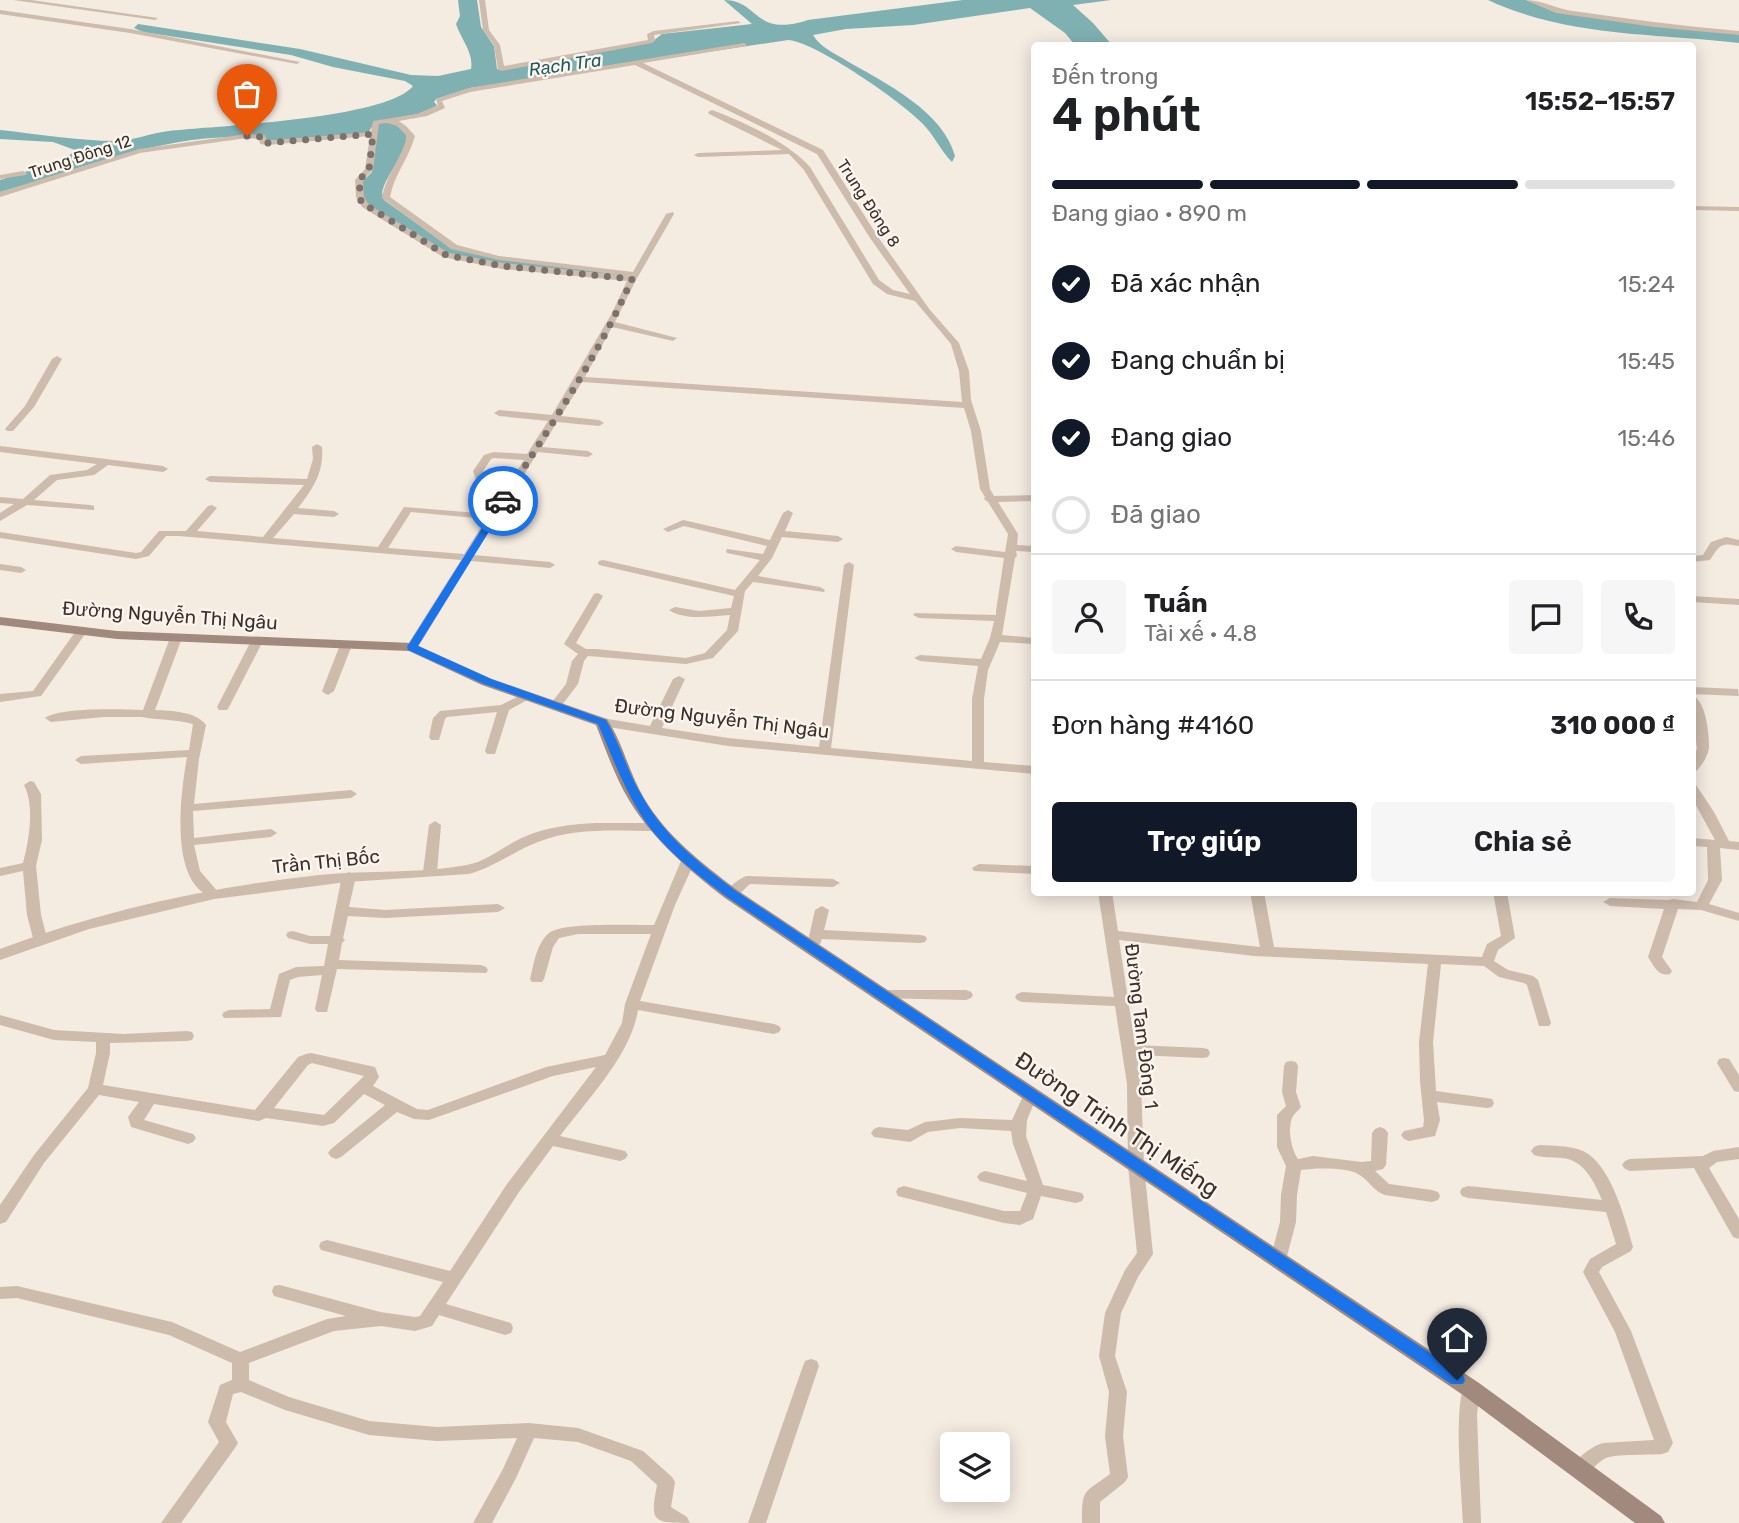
<!DOCTYPE html>
<html lang="vi">
<head>
<meta charset="utf-8">
<style>
	body { margin:0; font-family:Rubik,sans-serif; background:#f6f6f6; color:#202124; height:100vh; display:flex; flex-direction:column; font-size:26px; white-space:nowrap }
	* { box-sizing:border-box; margin:0 }
	p { font-size:23px; color:#757577 }
	.icon { flex:none; width:38px; height:38px; fill:none; stroke:currentColor; stroke-width:2; stroke-linecap:round; stroke-linejoin:round }
	.map { position:relative; flex:1; overflow:hidden }
	.drawer { position:absolute; left:1031px; top:42px; width:665px; height:854px; display:flex; flex-direction:column; background:#fff; border-radius:7px; box-shadow:0 4px 18px #0003 }
	.drawer>* { flex:none }
	.fabs { position:absolute; left:940px; top:1432px; display:grid; gap:14px }
	.fabs a { display:grid; place-items:center; width:70px; height:70px; border-radius:7px; background:#fff; box-shadow:0 4px 18px #0003; font-size:35px }
	.pin { position:absolute; display:grid; place-items:center; width:60px; height:60px; color:#fff; margin:-72px -30px; border-radius:50% 50% 50% 0; rotate:-45deg; box-shadow:0 0 7px #0007 }
	.pin .icon { rotate:45deg }
	.courier { position:absolute; display:grid; place-items:center; width:70px; height:70px; margin:-35px; border:5px solid #1a73e8; border-radius:50%; background:#fff; color:#222; box-shadow:0 2px 9px #0007 }
	.summary em { font-style:normal; font-weight:600 }
	.summary div { display:flex; flex-direction:column-reverse }
	.summary { display:flex; align-items:center; justify-content:space-between; height:119px; padding:0 21px }
	h1 { font-size:46px; font-weight:600; line-height:52px }
	.bar { display:grid; grid-template-columns:repeat(4,1fr); gap:10px 7px; align-content:center; height:84px; padding:0 21px }
	.bar i { height:9px; border-radius:5px; background:#e0e0e0 }
	.bar .on { background:#111827 }
	.bar p { grid-column:span 4 }
	.line { display:flex; align-items:center; gap:18px; padding:0 21px; border-top:2px solid #e0e0e0 }
	.line div { flex:1 }
	.round { display:grid; place-items:center; flex:none; width:74px; height:74px; border-radius:7px; background:#f6f6f6 }
	ol { padding:0 21px; list-style:none }
	li { display:flex; align-items:center; gap:21px; height:77px }
	li p { margin-inline-start:auto }
	li .icon { padding:7px; border-radius:50%; background:#111827; color:#fff; stroke-width:4 }
	li:last-child { color:#757577 }
	li i { width:38px; height:38px; border:4px solid #e0e0e0; border-radius:50% }
	.button { display:flex; gap:14px; margin-top:auto; padding:14px 21px }
	.button a { flex:1; height:80px; border-radius:7px; background:#111827; color:#fff; font-size:28px; font-weight:600; line-height:80px; text-align:center }
	.button a+a { background:#f6f6f6; color:#202124 }
	.map>svg:first-child { display:block }
	.water { fill:#7fb0b2 }
	.lines { fill:none; stroke-linecap:round; stroke-linejoin:round }
	.minor { fill:#cdbbac; fill-rule:evenodd }
	.tertiary { fill:#cdbbac; fill-rule:evenodd }
	.secondary { fill:#a18a7d; fill-rule:evenodd }
	.route { fill:#1a73e8 }
	.done { stroke:#7c716b; stroke-width:7; stroke-dasharray:0 12.6 }
	.labels { text-anchor:middle; stroke-width:5; stroke-linejoin:round; paint-order:stroke }
	.far-street-label { font-size:16px; fill:#3b302b; stroke:#fbf5ee }
	.far-water-label { font-size:18px; font-style:italic; fill:#1f5a5e; stroke:#fbf5ee }
	.street-label { font-size:19px; fill:#3b302b; stroke:#fbf5ee }
	.near-street-label { font-size:23px; fill:#3b302b; stroke:#fbf5ee }
</style>
</head>
<body>
<div class="map">
<svg width="1739" height="1523" viewBox="0 0 1739 1523">
	<rect width="100%" height="100%" fill="#f4ebe1"/>
	<!-- water -->
	<g class="water">
		<path d="M458,0H477L481,27L494,46L497,69L501,70L653,41L662,34L752,24L724,0C759,0 754,38 808,20L963,0H1111L1073,5L1093,23L1112,45H1075L1065,33L1030,8L913,25L846,29L813,35C820,47 834,53 847,61C885,83 943,111 955,156L952,162C941,151 934,135 922,123C902,102 816,42 788,40L470,88L436,99L434,102L437,105L428,112L375,122L368,133L266,141V139C180,127 82,169 0,192V180L65,159L75,150L53,142L0,139V130C38,134 78,141 117,141C135,140 151,133 169,131C214,126 387,119 413,86L405,81L333,67L291,55L143,32L134,28L138,24L300,49L411,75L438,76L471,69C474,53 461,39 456,24L460,16Z"/>
		<path d="M1488,0H1526L1548,9L1739,34V43C1653,33 1568,37 1488,0Z"/>
		<path d="M379,123C436,119 388,169 383,189C381,193 383,195 384,200L437,238L471,253L630,276L504,266L446,254L368,205L363,197V181L372,172L376,127Z"/>
	</g>
	<g class="lines">
		<!-- minor -->
		<g class="minor">
			<polygon points="13,0 31,0 158,18 155,20"/>
			<polygon points="479,0 485,0 489,30 500,45 504,66 648,40 647,34 654,31 738,21 741,23 654,35 655,41 652,43 501,71 498,69 494,45 483,30"/>
			<path d="M1526,0C1542,0 1557,9 1573,11C1628,19 1683,26 1739,31V35L1654,27L1556,13Z"/>
			<polygon points="0,10 130,29 300,62 297,64 130,33 0,14"/>
			<path d="M744,43L746,44V46L643,63L823,150L878,237L930,310L959,343L969,371L971,400L981,431L990,489L994,496L1034,495V501L998,502L1018,534L1017,545L1034,546V552L1016,551L1017,556L1015,558L1002,635L1034,638V644L1000,642L988,670L984,699V762L1034,766V774L728,746L602,726L596,722L602,718L650,726L673,679L679,676L685,679L662,728L728,738L819,747L844,565L849,562L854,565L831,748L972,761V699L978,666L920,661L914,658L920,655L981,659L990,638L994,621L919,618L913,615L915,613L996,615V611L1004,558L956,552L951,549L956,546L1005,552L1008,534L988,502L984,499L985,497L980,489L971,431L964,408L582,382L561,416L599,420L604,423L599,426L557,422L542,447L588,451L593,454L588,457L538,452L474,555L550,562L555,565L550,568L471,561L418,647L412,650L406,647L461,560L179,536H166L149,556L136,559L0,538V532L136,553L141,552L159,531H186L208,506L212,505L217,508L197,531L263,537L304,485L210,482L205,479L210,476L307,479L313,459L312,447L317,444L322,447C324,472 313,489 298,508L334,511L339,514L334,517L294,514L273,538L378,547L404,507L490,514L509,483L476,480L473,471L484,455L494,452L527,454L548,421L499,416L494,413L499,410L552,415L612,313L627,281L502,269L443,257L362,207L356,197L355,180L365,169L370,136L267,145L260,144L259,139L247,138L140,153L0,197V192L139,149L247,134L265,135L267,141L371,132L373,121L417,114L438,105L436,99L469,88ZM635,65L817,154L870,238L910,294L893,290L879,280L810,167C788,142 744,122 712,110L708,112L709,114L782,150L698,153L694,155L698,157L789,154L804,170L873,284L887,294L915,301L951,344L959,371L962,402L585,377L612,327L673,341L677,338L615,322L636,280L674,214L673,212L666,214L633,272L499,256L457,245L390,197C394,175 409,158 415,136L406,126L399,121L427,116L445,108L442,101L470,92ZM387,123L397,126L407,136C402,158 386,175 382,198L451,249L499,260L629,276L502,263L449,253L369,205L364,197L363,180L373,170L379,124ZM494,458L524,460L512,478L484,475L483,471L491,459ZM411,512L486,519L464,554L388,548Z"/>
			<polygon points="23,171 27,173 26,175 0,179 0,175"/>
			<polygon points="1692,206 1739,207 1739,211 1692,210"/>
			<polygon points="57,356 62,359 34,407 13,431 7,431 5,429 25,406 52,359"/>
			<polygon points="0,446 163,466 168,469 163,472 108,465 94,475 57,480 34,500 90,505 94,506 94,510 27,505 0,521 0,513 14,504 0,503 0,497 23,499 50,475 87,470 97,464 0,452"/>
			<path d="M788,510L793,513L785,531L838,536L843,539L838,542L782,537L772,558L758,576L820,587L825,590L824,592L753,582L745,591L738,631L713,658L686,664L588,656L584,661L578,684L559,709H551L549,706L566,684L572,661L578,654L564,644L594,594L598,593L603,596L576,643L586,649H596L686,658L705,653L727,630L730,615C711,616 686,621 669,610L675,607L699,611L731,608L734,596L599,565L598,563L599,561L603,560L735,590L760,560L727,553L726,551L727,549L763,554L767,546L684,526L668,532L663,529L683,520L770,540L783,513Z"/>
			<path d="M1726,537L1739,540V546C1720,542 1720,545 1710,560L1692,562V556L1703,555L1711,542Z"/>
			<polygon points="0,564 21,567 26,570 21,573 0,570"/>
			<polygon points="1692,596 1739,599 1739,605 1692,602"/>
			<polygon points="82,627 88,630 41,696 0,702 0,694 33,691 78,628"/>
			<path d="M176,635L182,638L155,710C171,711 196,711 206,725L199,759L194,804L351,790L357,794L351,798L193,811L194,838L271,829L277,833L271,837L194,845L200,871L219,893L212,897C168,883 181,791 187,757L81,764L75,760L81,756L189,750L193,724C176,719 156,720 142,717H104L51,722L45,718C59,707 123,709 143,710L170,638Z"/>
			<polygon points="257,638 263,641 229,707 227,710 219,710 217,707 251,641"/>
			<polygon points="346,642 352,645 334,691 328,695 324,693 322,691 340,645"/>
			<polygon points="1692,687 1738,689 1739,696 1692,694"/>
			<polygon points="527,692 533,696 531,698 509,710 495,754 487,754 485,751 497,712 447,717 445,719 439,740 431,740 429,737 433,718 440,711 501,705"/>
			<path d="M1692,695C1706,701 1709,732 1709,746C1709,755 1700,770 1692,774V758L1697,749L1692,714Z"/>
			<path d="M30,781L34,782L41,794L42,840L36,866L41,915L47,938L45,941H35L33,938L27,915L23,871L0,876V868L23,863C29,841 35,806 24,785Z"/>
			<path d="M1692,784L1696,785L1714,812L1729,841L1739,842V850L1720,848L1722,880L1709,904L1739,913V921L1701,910L1678,909L1662,957L1672,971L1670,974C1658,977 1654,966 1648,957L1664,909L1610,906L1603,902L1610,898L1668,900L1673,899L1697,902L1708,880L1707,847L1692,846V838L1715,840L1692,798Z"/>
			<polygon points="435,821 441,825 437,872 430,876 423,872 429,825"/>
			<path d="M688,857L695,861L675,905L640,1001L774,1024L779,1026L781,1029L779,1032L774,1034L638,1010C631,1055 587,1100 560,1136L625,1151L628,1155L625,1159L620,1161L553,1146L519,1192L446,1304L511,1323L513,1328L511,1333L505,1335L439,1315L432,1326L415,1331L381,1326L334,1331L249,1363V1380L289,1397L369,1421L437,1427L529,1423L578,1428L643,1451L672,1477L675,1482L671,1507L687,1517L690,1523C652,1523 650,1522 657,1485L631,1461L578,1442L534,1438L516,1478L492,1523H473L503,1469L517,1438L437,1441L369,1435L285,1410L241,1392L233,1394L226,1422L238,1443L235,1448L181,1523H161L219,1442L208,1422L220,1385L232,1380V1363L169,1335L17,1298L0,1299V1287L17,1286L172,1322L240,1352L327,1319L346,1316L274,1296L272,1291L274,1286L280,1285L380,1312L415,1317L420,1316L443,1282L321,1250L319,1246L321,1242L327,1240L450,1271L507,1184L596,1067L553,1076L429,1120L414,1119L397,1112L341,1157L336,1159L331,1157L328,1153L331,1149L385,1105L364,1094L334,1123L323,1126L266,1118L259,1121L154,1104L144,1120L193,1134L196,1138L193,1142L188,1144L131,1127L128,1117L139,1102L99,1095L44,1163L6,1222L0,1224V1205L34,1155L88,1088L96,1053V1042L54,1040L0,1025V1015L54,1030L123,1034L187,1031L192,1032L194,1036L192,1040L187,1041L110,1043V1053L103,1085L255,1110L298,1057L306,1054L311,1053L375,1067L379,1077L373,1086L417,1109L428,1110L546,1067L605,1055L622,1023L625,1004L651,934H578L559,938L553,947L544,979L542,982H532L530,979C534,964 536,944 549,933C561,922 635,925 654,925L681,861ZM312,1063L364,1076L324,1115L274,1108L308,1065Z"/>
			<polygon points="979,864 1034,866 1034,874 974,871 972,868"/>
			<polygon points="349,872 356,876 349,907 385,910 498,904 505,908 498,912 385,918 348,916 343,938 345,940 342,943 339,960 481,965 486,967 488,970 486,973 337,969 327,1012 317,1012 315,1009 322,975 298,977 290,980 281,1017 224,1018 222,1015 224,1012 229,1010 270,1009 279,974 296,967 324,966 328,944 310,944 288,938 286,935 288,932 293,931 310,936 330,936 342,876"/>
			<path d="M747,876L833,879L840,883L833,887L750,884L736,897H726L724,894C729,887 739,878 747,876Z"/>
			<path d="M1098,892H1112L1118,931L1260,947L1250,892H1264L1274,947L1482,957L1487,944L1501,936L1493,892H1507L1515,938L1498,950L1494,961L1508,970L1533,976L1538,980L1551,1023L1549,1026H1539L1527,985L1524,983L1499,977L1484,966L1441,964L1433,1042L1436,1091L1487,1098L1492,1099L1494,1103L1492,1107L1487,1108L1437,1102L1440,1120L1435,1136L1409,1141L1404,1139L1401,1135L1404,1131L1423,1127L1424,1120L1420,1082L1419,1042L1428,964L1254,956L1119,940L1135,1045L1203,1048L1208,1049L1210,1053L1208,1057L1203,1058L1137,1055L1141,1084L1144,1166L1153,1254L1138,1277L1121,1313L1115,1356L1127,1392L1123,1436L1128,1477L1125,1482L1100,1502V1523H1082C1082,1488 1083,1494 1110,1474L1105,1436L1109,1392L1099,1356L1105,1313L1125,1270L1137,1253L1128,1166L1127,1084L1115,1006L1022,1002L1017,1000L1015,997L1017,994L1022,992L1114,997Z"/>
			<polygon points="822,906 829,910 824,930 920,935 925,936 927,939 925,942 920,943 822,939 820,944 810,944 808,941 815,910"/>
			<polygon points="882,990 966,990 971,992 973,995 971,998 966,1000 877,998 875,995 877,992"/>
			<polygon points="1724,1058 1729,1059 1739,1075 1739,1092 1734,1091 1717,1063 1719,1059"/>
			<path d="M1291,1061L1296,1062L1298,1066L1296,1092L1301,1107C1299,1110 1295,1113 1293,1116C1287,1127 1291,1149 1298,1159L1313,1156L1362,1162L1371,1161L1372,1133L1375,1129L1380,1127L1385,1129L1388,1133L1386,1165L1383,1169L1375,1171L1389,1184L1432,1190L1438,1192L1440,1196L1438,1200L1432,1202L1385,1195C1373,1191 1368,1179 1358,1174C1347,1167 1314,1168 1301,1170L1297,1195L1296,1222L1286,1260L1284,1264L1278,1266L1272,1264L1270,1260L1280,1222L1281,1195L1286,1166L1277,1147V1115L1286,1106L1282,1092L1284,1066L1286,1062Z"/>
			<polygon points="1030,1091 1035,1092 1037,1096 1027,1120 1026,1136 1043,1185 1082,1193 1084,1197 1082,1201 1076,1203 1041,1196 1033,1219 1020,1225 1004,1223 898,1196 896,1192 898,1188 904,1186 1004,1211 1020,1211 1027,1193 980,1181 977,1177 980,1173 985,1171 1027,1181 1013,1144 1011,1131 960,1128 928,1132 910,1142 874,1137 871,1133 874,1129 879,1127 908,1130 925,1122 960,1118 1012,1120 1025,1092"/>
			<path d="M1539,1145C1553,1146 1569,1145 1583,1151C1611,1164 1625,1219 1633,1247L1631,1251L1602,1267L1599,1272L1631,1331L1673,1443L1668,1452L1662,1454C1650,1455 1615,1454 1606,1458C1594,1463 1589,1480 1574,1474L1571,1469C1576,1458 1592,1446 1603,1443L1654,1440L1615,1332L1583,1272L1590,1259L1616,1244L1606,1212L1468,1198L1462,1196L1460,1192L1462,1188L1468,1186L1602,1200C1594,1181 1584,1160 1562,1158C1552,1157 1543,1158 1534,1155L1531,1151L1534,1147Z"/>
			<polygon points="1739,1147 1739,1159 1717,1162 1709,1168 1739,1219 1739,1239 1733,1237 1694,1168 1630,1171 1625,1169 1622,1165 1625,1161 1630,1159 1703,1156 1713,1151"/>
			<polygon points="811,1359 817,1361 819,1366 766,1523 748,1523 803,1366 805,1361"/>
			<path d="M1471,1382L1477,1384L1480,1389L1477,1415L1481,1523H1463C1462,1493 1453,1407 1465,1384Z"/>
		</g>
		<!-- tertiary -->
		<path class="tertiary" d="M596,823H657L664,827L657,831C618,831 575,827 538,842C514,851 495,867 469,874L347,882L214,899L89,929L0,960V949C103,910 210,887 319,875C368,870 419,874 467,865C488,861 505,845 524,837C546,827 572,824 596,823Z"/>
		<!-- secondary -->
		<path class="secondary" d="M0,617L117,631L412,643L492,679L607,719C623,743 629,773 644,798C666,836 703,864 737,890L1479,1383L1661,1516L1665,1523H1635L1463,1395L725,898C689,870 653,840 629,800C615,777 606,750 596,725L482,685L409,651L117,639L0,625Z"/>
	</g>
	<!-- route -->
	<path class="route" d="M503,499L508,501L418,646L491,679L606,720C619,742 626,767 638,789C661,833 697,862 736,891L1463,1375L1465,1380L1463,1384H1451L727,897C697,874 664,850 643,818C624,789 612,756 598,724L484,684L408,650L407,647L499,501Z"/>
	<g class="lines">
		<!-- done -->
		<path class="done" d="M247,136L262,137L263,142L267,143L373,134L369,170L359,180L361,202L446,255L502,266L632,279C598,357 548,429 503,501"/>
	</g>
	<g class="labels">
		<!-- far-street labels -->
		<g class="far-street-label">
			<text transform="translate(80 156) rotate(-18)" y="6">Trung Đông 12</text>
			<text transform="translate(869 203) rotate(57)" y="6">Trung Đông 8</text>
		</g>
		<!-- far-water labels -->
		<g class="far-water-label">
			<text transform="translate(565 65) rotate(-8)" y="6">Rạch Tra</text>
		</g>
		<!-- street labels -->
		<g class="street-label">
			<text transform="translate(170 615) rotate(4)" y="7">Đường Nguyễn Thị Ngâu</text>
			<text transform="translate(722 718) rotate(7)" y="7">Đường Nguyễn Thị Ngâu</text>
			<text transform="translate(326 861) rotate(-6)" y="7">Trần Thị Bốc</text>
			<text transform="translate(1142 1026) rotate(83)" y="7">Đường Tam Đông 1</text>
		</g>
		<!-- near-street labels -->
		<g class="near-street-label">
			<text transform="translate(1117 1124) rotate(34)" y="8">Đường Trịnh Thị Miếng</text>
		</g>
	</g>
</svg>
<div class="fabs">
<a><svg class="icon" aria-label="layers" viewBox="0 0 24 24"><path d="M12 4l9 5-9 5-9-5zM3 14l9 5 9-5"/></svg></a>
</div>
<div class="pin" style="left:247px;top:136px;background:#ea580c"><svg class="icon" aria-label="bag" viewBox="0 0 24 24"><path d="M5 8h14l-1 12H6zM9 8a3 3 0 0 1 6 0"/></svg></div>
<div class="pin" style="left:1457px;top:1380px;background:#1f2937"><svg class="icon" aria-label="home" viewBox="0 0 24 24"><path d="M3 11l9-7 9 7M6 9v11h12V9"/></svg></div>
<div class="courier" style="left:503px;top:501px"><svg class="icon" aria-label="car" viewBox="0 0 24 24"><path d="M5 17H2v-5l4-1 3-4h7l3 4 3 1v5h-3M9 17h6M6 11h13"/><circle cx="7" cy="17" r="2"/><circle cx="17" cy="17" r="2"/></svg></div>
<section class="drawer">
<div class="summary"><div><h1>4 phút</h1><p>Đến trong</p></div><em>15:52–15:57</em></div>
<div class="bar"><i class="on"></i><i class="on"></i><i class="on"></i><i></i><p>Đang giao · 890 m</p></div>
<ol>
<li><svg class="icon" aria-label="check" viewBox="0 0 24 24"><path d="M5 12l5 5 9-10"/></svg>Đã xác nhận<p>15:24</p></li>
<li><svg class="icon" aria-label="check" viewBox="0 0 24 24"><path d="M5 12l5 5 9-10"/></svg>Đang chuẩn bị<p>15:45</p></li>
<li><svg class="icon" aria-label="check" viewBox="0 0 24 24"><path d="M5 12l5 5 9-10"/></svg>Đang giao<p>15:46</p></li>
<li><i></i>Đã giao</li>
</ol>
<div class="line" style="height:126px"><a class="round"><svg class="icon" aria-label="person" viewBox="0 0 24 24"><circle cx="12" cy="8" r="4"/><path d="M4 21q1-7 8-7t8 7"/></svg></a><div><b>Tuấn</b><p>Tài xế · 4.8</p></div><a class="round"><svg class="icon" aria-label="chat" viewBox="0 0 24 24"><path d="M4 5h16v11H9l-5 4z"/></svg></a><a class="round"><svg class="icon" aria-label="phone" viewBox="0 0 24 24"><path d="M5 4h4l2 5-3 2q2 4 5 5l2-3 5 2v4C11 20 4 13 5 4z"/></svg></a></div>
<div class="line" style="height:91px"><div>Đơn hàng #4160</div><b>310 000 ₫</b></div>
<div class="button"><a>Trợ giúp</a><a>Chia sẻ</a></div>
</section>
</div>
</body>
</html>
